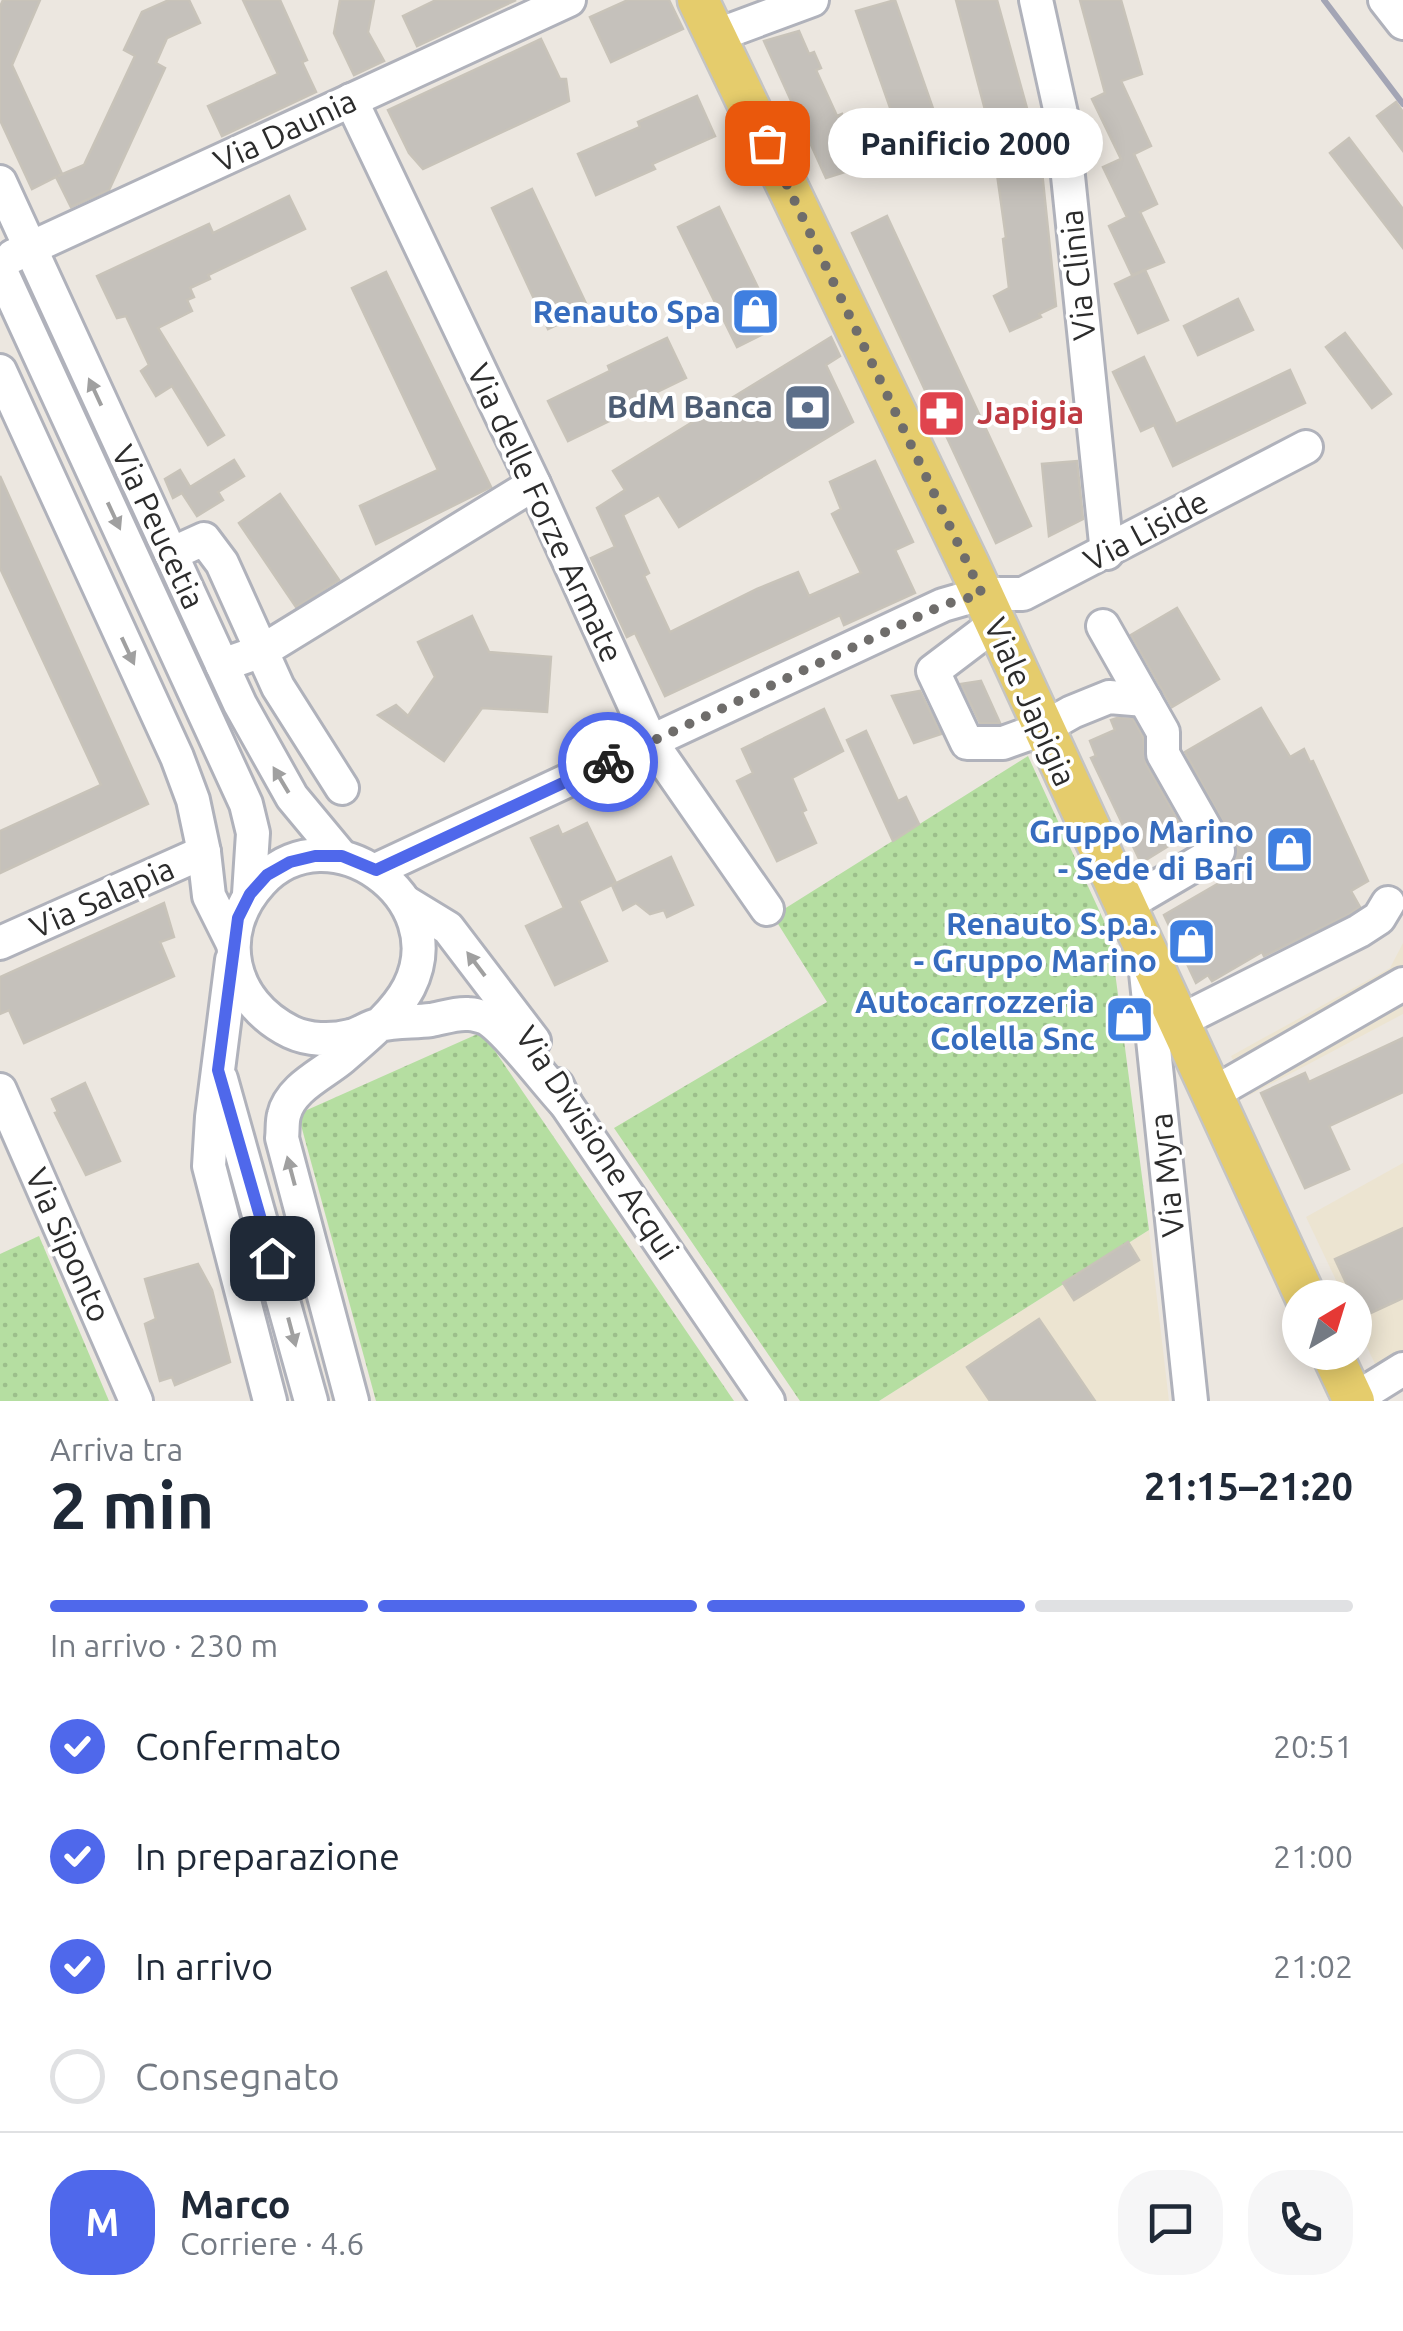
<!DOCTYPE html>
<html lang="it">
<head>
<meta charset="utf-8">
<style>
	body { margin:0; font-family:Ubuntu,sans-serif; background:#f6f6f7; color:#1f2937; height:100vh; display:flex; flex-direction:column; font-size:38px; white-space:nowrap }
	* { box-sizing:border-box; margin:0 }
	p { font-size:32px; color:#747a83 }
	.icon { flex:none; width:55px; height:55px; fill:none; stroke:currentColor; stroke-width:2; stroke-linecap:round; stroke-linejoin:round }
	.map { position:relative; height:1401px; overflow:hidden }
	.details { display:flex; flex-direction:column; background:#fff; flex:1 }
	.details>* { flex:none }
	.needle { width:65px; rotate:38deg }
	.fabs { position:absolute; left:1282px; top:1280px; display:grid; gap:20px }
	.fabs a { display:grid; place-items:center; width:90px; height:90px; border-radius:50%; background:#fff; box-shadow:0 5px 25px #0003; font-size:50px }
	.pin { position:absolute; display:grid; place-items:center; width:85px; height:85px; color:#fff; margin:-42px; border-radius:20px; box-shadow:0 5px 15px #0006 }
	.courier { position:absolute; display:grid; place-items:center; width:100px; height:100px; margin:-50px; border:8px solid #4f68eb; border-radius:50%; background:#fff; color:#222; box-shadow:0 2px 12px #0007 }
	.bubble { position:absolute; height:70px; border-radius:35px; background:#fff; box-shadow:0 5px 25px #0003; font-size:32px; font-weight:700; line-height:70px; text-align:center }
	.overview em { font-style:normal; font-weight:700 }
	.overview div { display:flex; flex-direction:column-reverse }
	.overview { display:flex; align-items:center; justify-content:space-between; height:170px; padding:0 50px }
	h1 { font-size:65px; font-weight:700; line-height:75px }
	.bar { display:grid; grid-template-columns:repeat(4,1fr); gap:15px 10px; align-content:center; height:120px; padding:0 50px }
	.bar i { height:12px; border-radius:8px; background:#e0e1e3 }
	.bar .active { background:#4f68eb }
	.bar p { grid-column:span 4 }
	.line { display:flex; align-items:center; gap:25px; padding:0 50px; border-top:2px solid #e0e1e3 }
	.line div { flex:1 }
	.round { display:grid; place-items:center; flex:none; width:105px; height:105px; border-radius:40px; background:#f6f6f7 }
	ol { padding:0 50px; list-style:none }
	li { display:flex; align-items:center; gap:30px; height:110px }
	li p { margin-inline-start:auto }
	li .icon { padding:10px; border-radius:50%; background:#4f68eb; color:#fff; stroke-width:4 }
	li:last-child { color:#747a83 }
	li i { width:55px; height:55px; border:5px solid #e0e1e3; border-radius:50% }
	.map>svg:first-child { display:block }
	.education { fill:#ece4d1 }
	.green { fill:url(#green-dots) }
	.building { fill:#c5c1bb; stroke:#c8c3b9; stroke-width:2.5 }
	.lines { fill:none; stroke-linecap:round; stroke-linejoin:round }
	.minor-casing { stroke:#b0b2bb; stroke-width:38 }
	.major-casing { stroke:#c4c4c4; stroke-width:45 }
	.minor { stroke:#fff; stroke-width:32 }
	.major { stroke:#e5cc6c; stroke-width:40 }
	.rail { stroke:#a3a5b5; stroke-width:6 }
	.oneway { fill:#a0a0a0 }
	.done { stroke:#6f6d6b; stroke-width:10; stroke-dasharray:0 18 }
	.route { stroke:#4f68eb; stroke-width:12 }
	.labels { text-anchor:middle; stroke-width:8; stroke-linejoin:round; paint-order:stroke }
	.street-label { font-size:32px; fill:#2c2c2c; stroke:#fff }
	.shop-label { font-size:32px; font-weight:bold; fill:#366cbe; stroke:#fff; text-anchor:end }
	.service-label { font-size:32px; font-weight:bold; fill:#4e5e75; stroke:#fff; text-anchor:end }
	.health-label { font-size:32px; font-weight:bold; fill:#be3a42; stroke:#fff; text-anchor:start }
</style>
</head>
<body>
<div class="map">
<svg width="1403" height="1401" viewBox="0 0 1403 1401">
	<defs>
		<pattern id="green-dots" width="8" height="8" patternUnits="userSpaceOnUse" patternTransform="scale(2.5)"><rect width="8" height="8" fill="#b5dea1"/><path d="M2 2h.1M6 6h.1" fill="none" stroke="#9cbf8b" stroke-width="1.8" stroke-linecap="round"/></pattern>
	</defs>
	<rect width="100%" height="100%" fill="#ece7e0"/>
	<!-- education -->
	<g class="education">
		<polygon points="1403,943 1403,1014 1250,1095 1231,1056 1390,968"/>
		<polygon points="1403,1163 1403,1385 1389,1394 1355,1321 1355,1298 1344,1297 1306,1217"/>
		<polygon points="1149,1230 1169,1401 879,1401"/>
	</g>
	<!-- green -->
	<g class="green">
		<polygon points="1028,756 1110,934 1149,1230 879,1401 800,1401 614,1128 827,1002 773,916"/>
		<polygon points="482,1032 734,1401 376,1401 298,1114"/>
		<polygon points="39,1236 109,1401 0,1401 0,1254"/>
	</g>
	<!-- building -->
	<g class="building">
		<polygon points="3,0 40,0 12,65 62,174 58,176 84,165 135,56 124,50 142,12 169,0 189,0 200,23 167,38 156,63 165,68 109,190 71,207 56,177 32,189 0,120 0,7"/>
		<polygon points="243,0 280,0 307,60 302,62 316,92 222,136 208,106 278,74"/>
		<polygon points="340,0 374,0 368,32 384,61 354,75 334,33"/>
		<polygon points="436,0 516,0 417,46 403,16"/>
		<polygon points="628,0 669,0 683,29 611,62 590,17"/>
		<polygon points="895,0 944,140 906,153 856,11"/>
		<polygon points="956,0 997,0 1028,112 989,125"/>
		<polygon points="1080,0 1121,0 1142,74 1121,81 1151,146 1134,154 1157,204 1140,212 1164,262 1132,275 1109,226 1127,217 1103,167 1121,159 1092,99 1105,93"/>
		<polygon points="799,31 809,54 814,52 821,68 816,70 837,116 842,114 861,167 826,178 764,41"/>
		<polygon points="541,39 560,79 566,79 569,101 423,169 409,153 388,110"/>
		<polygon points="697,96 715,136 652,164 655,169 596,195 578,154 640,127 638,122"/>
		<polygon points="1396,102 1403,112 1403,151 1377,116"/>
		<polygon points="1349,138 1403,209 1403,248 1330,153"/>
		<polygon points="1041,162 1056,306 1039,314 1041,317 1010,331 994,296 1009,288 1003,239 1006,238 996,167"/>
		<polygon points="532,189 589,310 548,329 492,208"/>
		<polygon points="289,196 305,229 208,275 210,279 190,288 194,297 187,300 192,311 158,328 224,435 208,445 172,386 156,396 141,371 149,365 126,316 117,318 97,276 209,224 213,233"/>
		<polygon points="719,207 777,327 737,347 678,227"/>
		<polygon points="887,216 1031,526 996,543 852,233"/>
		<polygon points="1145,270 1168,320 1138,333 1115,284"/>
		<polygon points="386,272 491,487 376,544 360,506 438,470 352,288"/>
		<polygon points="1238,299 1253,330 1198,355 1184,326"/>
		<polygon points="1345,333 1391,394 1372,408 1326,347"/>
		<polygon points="831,337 840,356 826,365 853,422 679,527 659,495 623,515 649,573 644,576 670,632 757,589 798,572 809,596 861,573 832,514 841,509 830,482 875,461 913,542 895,550 915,593 844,625 840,615 665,696 635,633 627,637 591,558 615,547 597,508 625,490 613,471"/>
		<polygon points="667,338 686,378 624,408 626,413 568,441 548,401 610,371 608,366"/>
		<polygon points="1144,357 1176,424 1290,370 1305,403 1173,466 1154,425 1141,431 1113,372"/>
		<polygon points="234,460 244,476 218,492 223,500 197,516 182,493 173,498 165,479 180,470 190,487"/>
		<polygon points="1077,461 1083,519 1049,536 1042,464"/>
		<polygon points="0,476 148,804 0,873 0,831 101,785 0,568"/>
		<polygon points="280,494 339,580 296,607 239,523"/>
		<polygon points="1177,608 1219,679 1172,707 1131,635"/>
		<polygon points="472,616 489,652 551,657 547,712 482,708 444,761 378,715 396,705 408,716 435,677 418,642"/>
		<polygon points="981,681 1000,723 980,723 961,684"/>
		<polygon points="920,691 941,734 914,743 892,696"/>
		<polygon points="1261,708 1290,757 1304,749 1310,762 1313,761 1368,881 1351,891 1360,907 1349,914 1264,956 1262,952 1212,981 1208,975 1196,983 1164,915 1238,872 1233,863 1238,850 1185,752"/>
		<polygon points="824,709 843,751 792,778 806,810 802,812 816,843 777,861 737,781 753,773 742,749"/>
		<polygon points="1117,718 1133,719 1143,737 1146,764 1186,835 1141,863 1091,758 1096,756 1090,741 1115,730 1111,720"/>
		<polygon points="866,731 898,801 906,797 919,824 893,841 847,740"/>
		<polygon points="587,823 616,883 579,901 607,961 555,985 526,926 564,908 531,838 558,826 562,835"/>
		<polygon points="671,857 693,905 667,917 664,910 650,914 636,903 623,910 612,885"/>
		<polygon points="164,903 174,937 160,942 174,976 24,1043 9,1010 0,1014 0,977"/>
		<polygon points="1403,1038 1403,1092 1329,1126 1349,1169 1305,1188 1261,1093 1305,1073 1309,1082"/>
		<polygon points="85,1083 120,1161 86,1175 55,1113 58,1112 52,1099"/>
		<polygon points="1403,1228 1403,1298 1362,1317 1335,1259"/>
		<polygon points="1128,1242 1139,1260 1074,1300 1063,1283"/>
		<polygon points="198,1264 212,1290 230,1362 175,1385 172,1377 160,1381 145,1324 156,1319 145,1279"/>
		<polygon points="1039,1319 1095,1401 990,1401 967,1367"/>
	</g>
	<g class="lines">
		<defs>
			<g id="minor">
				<polyline points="1036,0 1062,118 1107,553"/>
				<polyline points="1385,0 1403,23"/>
				<polyline points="715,36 812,0"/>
				<polyline points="351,100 534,484 651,742 767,909"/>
				<polyline points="0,182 240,704 292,797 341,856"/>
				<polyline points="13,256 569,0"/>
				<polyline points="0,269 246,804 253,833 249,894"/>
				<polyline points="0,371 177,757 193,800 204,852 209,896 233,944"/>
				<polyline points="171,554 204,539 222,563 278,687 342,788"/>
				<polyline points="995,624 933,671 967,743 1003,743 1042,729 1072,712 1109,697 1145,700"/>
				<polyline points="1103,626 1163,732 1163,754 1218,851 1124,906"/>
				<polyline points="222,665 262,651 534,484"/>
				<polyline points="376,870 943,605 981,594 1023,594 1306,447"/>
				<polyline points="407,903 448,928 534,1041"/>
				<polyline points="0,943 204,852"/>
				<polyline points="232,960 212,1117 209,1166 270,1401"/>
				<polyline points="1145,963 1191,1401"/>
				<polyline points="1178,1022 1359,931 1379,918 1388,903"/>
				<polyline points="221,1079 311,1401"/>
				<polyline points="557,1085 566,1104 768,1401"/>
				<polyline points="0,1090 136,1401"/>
				<polyline points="1212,1094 1403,984"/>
				<polyline points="1353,1400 1403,1369"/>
				<path d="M352,1401L282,1138C283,1131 282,1122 284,1115C290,1088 323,1074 342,1058C365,1038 395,1014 409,987C454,898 329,809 261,882C214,933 230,1002 291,1032C308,1040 331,1041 350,1036C360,1034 368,1027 378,1025C395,1021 413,1022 431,1020C442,1018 456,1013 468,1014C473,1014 485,1017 489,1020C510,1034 547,1084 566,1104"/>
			</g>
			<g id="major">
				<polyline points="698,0 969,565 1306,1298"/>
				<polyline points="1331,1352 1354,1401"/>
			</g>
		</defs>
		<!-- minor casing -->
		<use href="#minor" class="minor-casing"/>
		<!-- major casing -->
		<use href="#major" class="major-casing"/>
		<!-- minor -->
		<use href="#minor" class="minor"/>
		<!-- major -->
		<use href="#major" class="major"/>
		<!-- rail -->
		<polyline class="rail" points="1324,0 1403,104"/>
	</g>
	<!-- one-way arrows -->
	<defs><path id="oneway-solid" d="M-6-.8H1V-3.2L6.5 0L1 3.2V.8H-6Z" transform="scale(2.5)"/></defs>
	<g class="oneway">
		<use href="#oneway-solid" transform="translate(95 392) rotate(-115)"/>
		<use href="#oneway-solid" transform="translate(114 516) rotate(65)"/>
		<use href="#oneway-solid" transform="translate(128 651) rotate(65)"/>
		<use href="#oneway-solid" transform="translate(281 780) rotate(-121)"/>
		<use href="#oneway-solid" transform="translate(476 964) rotate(-127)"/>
		<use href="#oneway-solid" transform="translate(291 1171) rotate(-105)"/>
		<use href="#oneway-solid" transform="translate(292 1332) rotate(75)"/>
	</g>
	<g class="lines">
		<!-- done -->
		<polyline class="done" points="608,762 943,605 982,594 767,143"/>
		<!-- route -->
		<polyline class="route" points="272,1258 218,1070 238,918 250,894 267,875 290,862 315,856 342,856 376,870 608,762"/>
	</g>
	<!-- icons -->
	<defs>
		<symbol id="shop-square" viewBox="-11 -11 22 22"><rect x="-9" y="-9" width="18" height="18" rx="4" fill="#3f7fe0" stroke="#fff"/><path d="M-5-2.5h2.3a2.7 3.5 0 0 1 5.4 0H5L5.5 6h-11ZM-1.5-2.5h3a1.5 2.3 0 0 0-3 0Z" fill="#fff"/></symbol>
		<symbol id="bank-square" viewBox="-11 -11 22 22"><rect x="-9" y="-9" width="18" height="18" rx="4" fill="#5c6f8a" stroke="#fff"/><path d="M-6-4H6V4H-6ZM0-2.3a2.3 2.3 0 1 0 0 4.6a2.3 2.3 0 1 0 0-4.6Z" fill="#fff"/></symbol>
		<symbol id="pharmacy-square" viewBox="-11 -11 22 22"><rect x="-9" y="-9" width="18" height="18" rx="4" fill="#e0444e" stroke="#fff"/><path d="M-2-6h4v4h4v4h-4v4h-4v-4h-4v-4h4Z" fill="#fff"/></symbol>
	</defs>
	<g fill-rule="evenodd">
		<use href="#shop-square" x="728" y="284" width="55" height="55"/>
		<use href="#bank-square" x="780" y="380" width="55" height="55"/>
		<use href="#pharmacy-square" x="914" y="386" width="55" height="55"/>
		<use href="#shop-square" x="1262" y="822" width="55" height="55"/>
		<use href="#shop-square" x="1164" y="914" width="55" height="55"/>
		<use href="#shop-square" x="1102" y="992" width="55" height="55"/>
	</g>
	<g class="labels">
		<!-- street labels -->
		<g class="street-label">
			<text transform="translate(285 131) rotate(-25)" y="11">Via Daunia</text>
			<text transform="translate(1078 275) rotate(-96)" y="11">Via Clinia</text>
			<text transform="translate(545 513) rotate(65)" y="11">Via delle Forze Armate</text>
			<text transform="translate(158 527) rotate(65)" y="11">Via Peucetia</text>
			<text transform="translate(1146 531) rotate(-28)" y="11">Via Liside</text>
			<text transform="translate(1030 702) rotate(66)" y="11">Viale Japigia</text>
			<text transform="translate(102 898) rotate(-24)" y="11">Via Salapia</text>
			<text transform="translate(597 1143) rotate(57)" y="11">Via Divisione Acqui</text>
			<text transform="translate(1167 1175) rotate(-96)" y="11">Via Myra</text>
			<text transform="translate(68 1245) rotate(66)" y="11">Via Siponto</text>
		</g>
		<!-- shop labels -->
		<g class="shop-label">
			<text x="721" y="323">Renauto Spa</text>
			<text x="1254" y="843">Gruppo Marino<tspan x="1254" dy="37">- Sede di Bari</tspan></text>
			<text x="1157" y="935">Renauto S.p.a.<tspan x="1157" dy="37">- Gruppo Marino</tspan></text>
			<text x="1095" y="1013">Autocarrozzeria<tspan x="1095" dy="37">Colella Snc</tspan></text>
		</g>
		<!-- service labels -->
		<g class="service-label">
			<text x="773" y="418">BdM Banca</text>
		</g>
		<!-- health labels -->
		<g class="health-label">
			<text x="977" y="424">Japigia</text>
		</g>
	</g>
</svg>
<div class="fabs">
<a><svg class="needle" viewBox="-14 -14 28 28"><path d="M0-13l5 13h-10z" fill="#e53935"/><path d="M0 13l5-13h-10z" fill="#747a83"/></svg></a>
</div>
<div class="pin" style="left:767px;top:143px;background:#ea580c"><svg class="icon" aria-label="bag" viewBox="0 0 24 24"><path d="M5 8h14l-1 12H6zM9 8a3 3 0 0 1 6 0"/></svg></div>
<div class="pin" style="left:272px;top:1258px;background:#1f2937"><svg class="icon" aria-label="home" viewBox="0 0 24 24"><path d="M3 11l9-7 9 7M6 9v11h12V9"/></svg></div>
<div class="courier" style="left:608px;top:762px"><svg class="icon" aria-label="bike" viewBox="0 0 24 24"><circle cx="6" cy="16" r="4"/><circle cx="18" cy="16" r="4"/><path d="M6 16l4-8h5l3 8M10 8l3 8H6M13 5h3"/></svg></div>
<div class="bubble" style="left:828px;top:108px;width:275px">Panificio 2000</div>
</div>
<section class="details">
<div class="overview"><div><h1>2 min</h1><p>Arriva tra</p></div><em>21:15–21:20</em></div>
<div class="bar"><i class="active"></i><i class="active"></i><i class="active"></i><i></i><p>In arrivo · 230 m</p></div>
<ol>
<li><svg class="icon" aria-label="check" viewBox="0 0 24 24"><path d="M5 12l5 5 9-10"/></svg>Confermato<p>20:51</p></li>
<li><svg class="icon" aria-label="check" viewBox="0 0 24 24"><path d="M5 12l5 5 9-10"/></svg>In preparazione<p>21:00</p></li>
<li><svg class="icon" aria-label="check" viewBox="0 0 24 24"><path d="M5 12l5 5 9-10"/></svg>In arrivo<p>21:02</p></li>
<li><i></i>Consegnato</li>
</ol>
<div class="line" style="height:180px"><b class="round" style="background:#4f68eb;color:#fff">M</b><div><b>Marco</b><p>Corriere · 4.6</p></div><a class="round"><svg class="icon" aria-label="chat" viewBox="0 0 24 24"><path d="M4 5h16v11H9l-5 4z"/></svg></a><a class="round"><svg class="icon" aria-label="phone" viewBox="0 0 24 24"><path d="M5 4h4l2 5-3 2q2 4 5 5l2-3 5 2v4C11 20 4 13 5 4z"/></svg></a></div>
</section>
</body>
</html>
